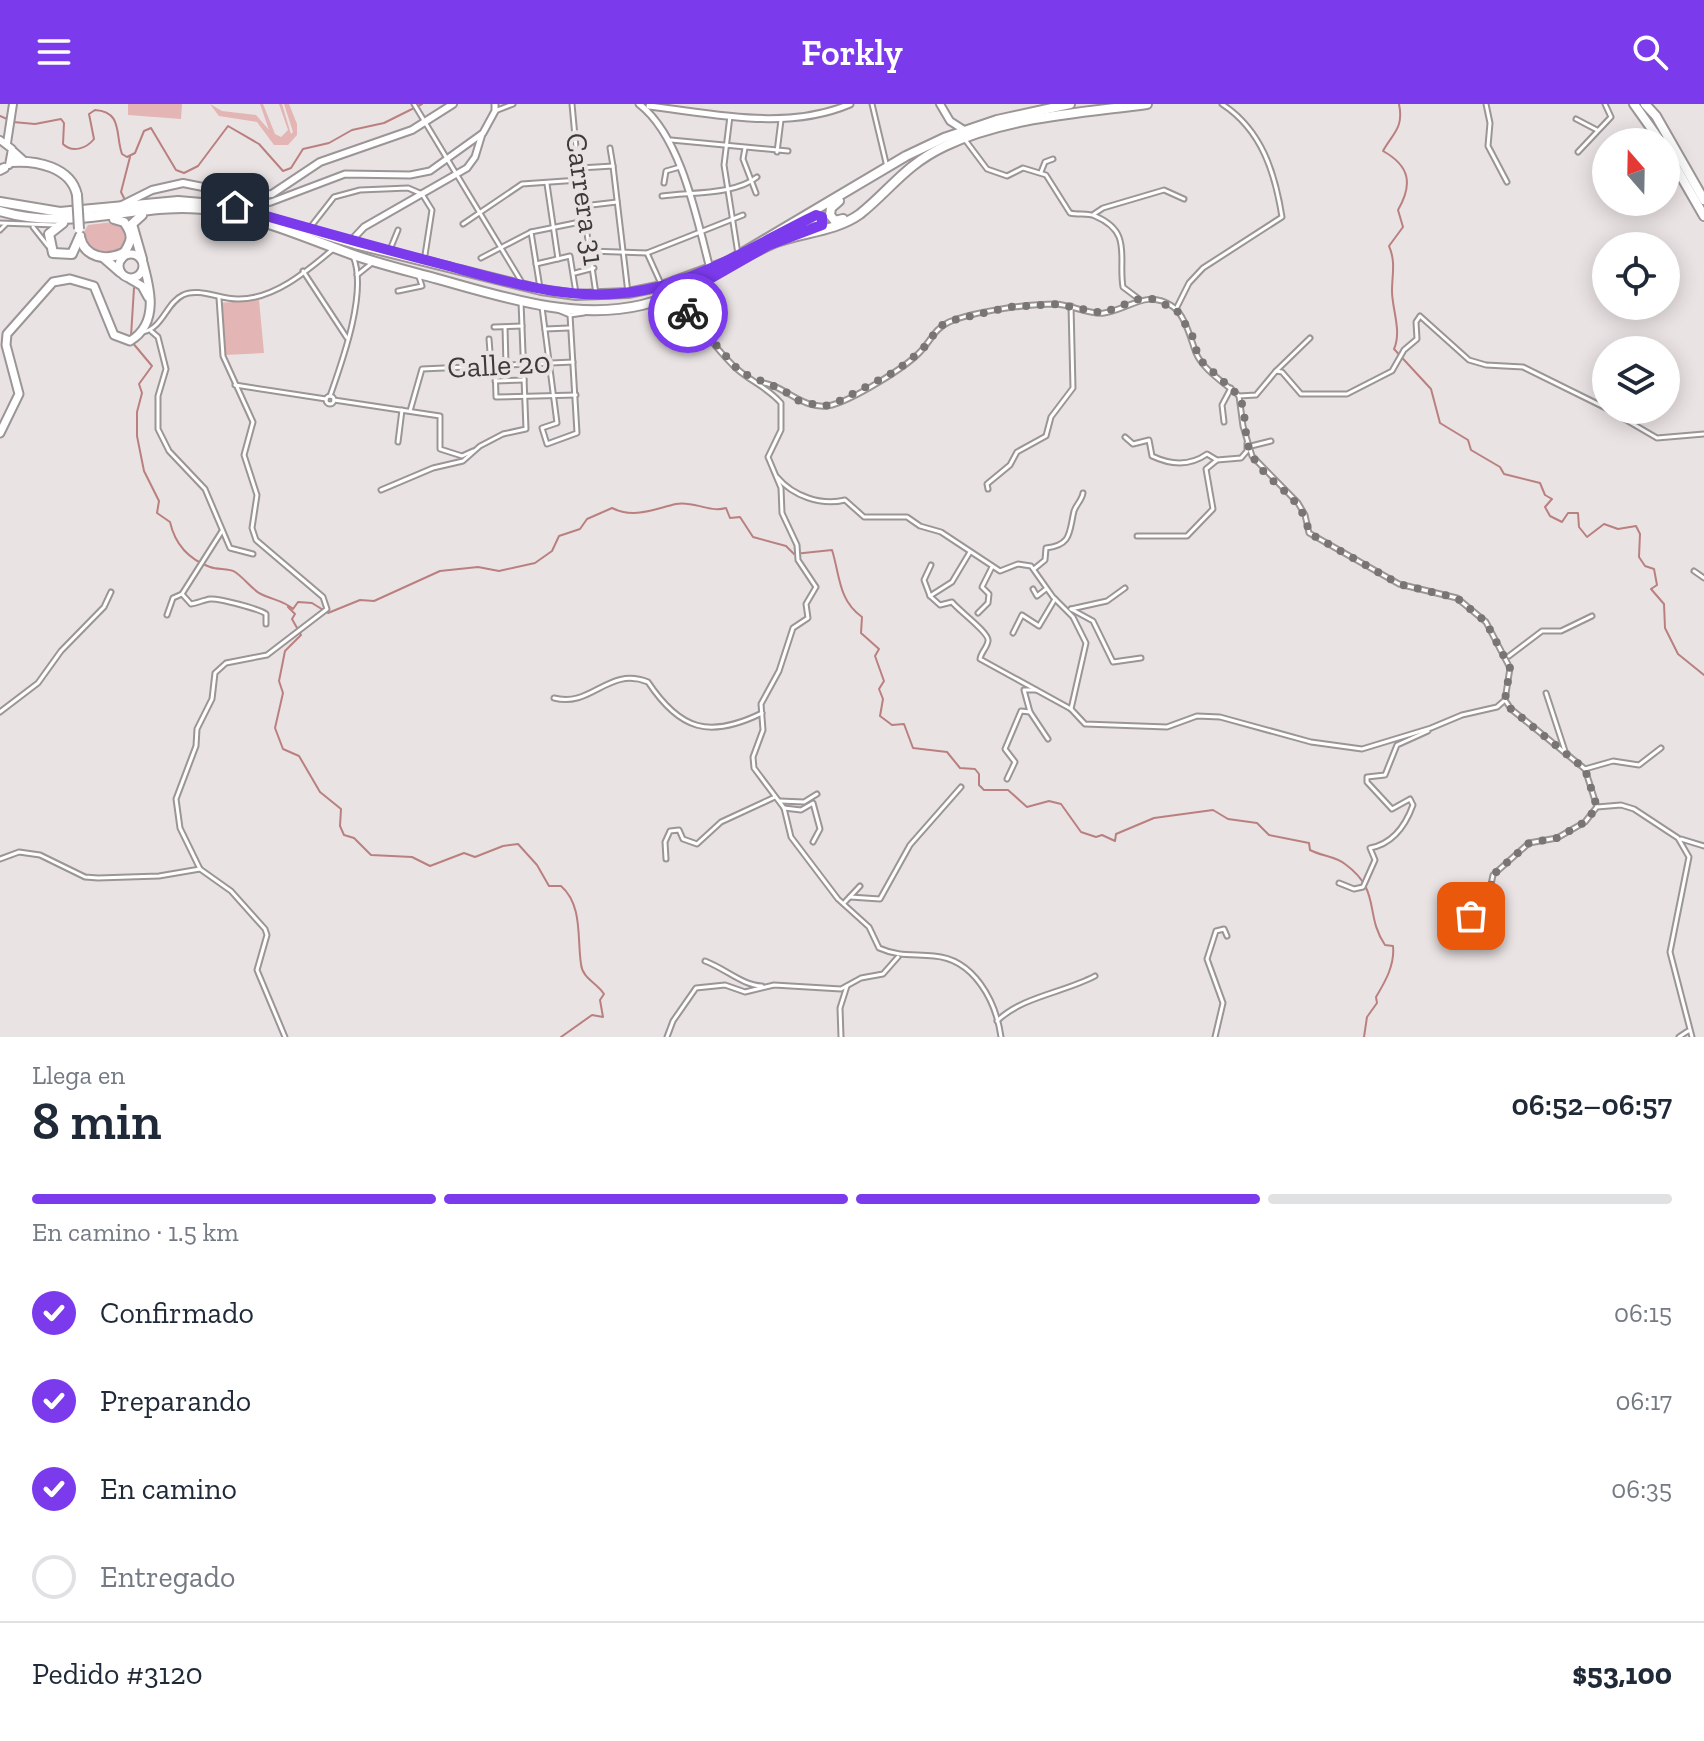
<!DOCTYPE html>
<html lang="es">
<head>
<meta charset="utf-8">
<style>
	body { margin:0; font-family:"Zilla Slab",serif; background:#f6f6f7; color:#1f2937; height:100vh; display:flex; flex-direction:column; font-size:30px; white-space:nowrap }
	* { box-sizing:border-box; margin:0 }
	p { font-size:26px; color:#747a83 }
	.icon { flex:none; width:44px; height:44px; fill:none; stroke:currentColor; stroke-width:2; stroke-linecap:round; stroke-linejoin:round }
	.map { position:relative; height:933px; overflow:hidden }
	.details { display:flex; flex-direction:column; background:#fff; flex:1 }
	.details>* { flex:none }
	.needle { width:52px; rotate:340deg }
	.fabs { position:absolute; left:1592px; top:24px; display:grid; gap:16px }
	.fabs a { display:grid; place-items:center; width:88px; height:88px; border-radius:50%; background:#fff; box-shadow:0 4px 20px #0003; font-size:40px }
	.pin { position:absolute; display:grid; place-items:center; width:68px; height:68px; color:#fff; margin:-34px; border-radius:16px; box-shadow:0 4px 12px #0006 }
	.courier { position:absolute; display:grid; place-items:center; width:80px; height:80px; margin:-40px; border:6px solid #7c3aed; border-radius:50%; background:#fff; color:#222; box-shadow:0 2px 10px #0007 }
	.head em { font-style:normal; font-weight:600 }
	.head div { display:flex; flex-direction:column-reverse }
	.head { display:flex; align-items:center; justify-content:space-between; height:136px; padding:0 32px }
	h1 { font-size:52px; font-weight:600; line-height:60px }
	.bar { display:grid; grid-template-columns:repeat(4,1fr); gap:12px 8px; align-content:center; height:96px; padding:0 32px }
	.bar i { height:10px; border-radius:6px; background:#e0e1e3 }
	.bar .current { background:#7c3aed }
	.bar p { grid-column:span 4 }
	.line { display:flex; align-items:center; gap:20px; padding:0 32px; border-top:2px solid #e0e1e3 }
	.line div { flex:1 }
	ol { padding:0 32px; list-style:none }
	li { display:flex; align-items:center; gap:24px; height:88px }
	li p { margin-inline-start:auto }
	li .icon { padding:8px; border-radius:50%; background:#7c3aed; color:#fff; stroke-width:4 }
	li:last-child { color:#747a83 }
	li i { width:44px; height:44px; border:4px solid #e0e1e3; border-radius:50% }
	header { display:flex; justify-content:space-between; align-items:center; height:104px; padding:0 32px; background:#7c3aed; color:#fff; font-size:36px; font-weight:600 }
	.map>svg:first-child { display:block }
	.green { fill:#e3b5b4 }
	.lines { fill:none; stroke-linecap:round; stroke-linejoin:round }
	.stream { stroke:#ba8080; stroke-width:2 }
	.minor-casing { stroke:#9c9595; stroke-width:7 }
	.tertiary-casing { stroke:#9c9595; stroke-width:9 }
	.secondary-casing { stroke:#9c9595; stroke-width:10 }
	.primary-casing { stroke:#9c9595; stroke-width:11 }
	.trunk-casing { stroke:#9c9595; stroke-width:12 }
	.minor { stroke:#fff; stroke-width:3 }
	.tertiary { stroke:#fff; stroke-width:5 }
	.secondary { stroke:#fff; stroke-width:6 }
	.primary { stroke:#fff; stroke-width:7 }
	.trunk { stroke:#fff; stroke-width:8 }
	.trunk-bridge-casing { stroke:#9c9595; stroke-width:12; stroke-linecap:butt }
	.trunk-bridge { stroke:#fff; stroke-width:8 }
	.done { stroke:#7a7575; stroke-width:8; stroke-dasharray:0 14.4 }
	.route { stroke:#7c3aed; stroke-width:10 }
	.labels { text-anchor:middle; stroke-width:8; stroke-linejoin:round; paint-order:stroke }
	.street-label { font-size:30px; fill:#3d3a3a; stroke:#eae3e3 }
</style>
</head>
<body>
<header><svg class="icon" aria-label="menu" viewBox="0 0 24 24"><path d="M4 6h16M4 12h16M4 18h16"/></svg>Forkly<svg class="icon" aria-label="search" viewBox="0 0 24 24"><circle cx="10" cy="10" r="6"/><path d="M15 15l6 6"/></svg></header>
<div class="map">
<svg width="1704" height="933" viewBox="0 0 1704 933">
	<rect width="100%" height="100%" fill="#eae3e3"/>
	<!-- green -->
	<g class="green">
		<polygon points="128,0 182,0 181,15 128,11"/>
		<polygon points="210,0 222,7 256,11 269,26 260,0 263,0 275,30 281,33 288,26 279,0 282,0 291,30 293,28 284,0 289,0 297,20 297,31 288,41 274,41 257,18 219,12"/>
		<polygon points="113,118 128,128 128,142 119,148 91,146 84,128 88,121"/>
		<polygon points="259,196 264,249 225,251 219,199"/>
	</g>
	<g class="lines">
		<!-- stream -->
		<g class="stream">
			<path d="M1399,0C1404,24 1393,29 1383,47C1410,62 1413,80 1398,106L1403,123L1389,142C1396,158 1392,171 1392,187C1392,205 1402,227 1394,245L1431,285L1440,319L1468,336L1471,346L1500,363L1504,370L1540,379L1545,391L1552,395L1545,403L1550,412L1562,418L1568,409H1578L1579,423L1587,433L1604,420L1618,425L1636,422L1640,430L1639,453L1645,462L1654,465L1657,481L1651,485L1664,500L1665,524L1678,550L1704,571"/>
			<polyline points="0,12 7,15"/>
			<path d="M13,18L35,20L61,15L64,19L63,40C72,49 86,45 94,35L89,10L95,6C123,8 115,30 122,50L127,53L135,49L144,27L151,24L176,66L184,69L198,62L228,22L259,40L283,67L291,64L303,45L329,39L352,26L384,19L422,0"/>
			<polyline points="125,96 121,88 130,53"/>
			<polyline points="131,232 134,184"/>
			<path d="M132,238L152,262L139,280L142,289L137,308V332L144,367L159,397L157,409L170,418C175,440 188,455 210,463C218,466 229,464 235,468C244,474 250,483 259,489C272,496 283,496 293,505L298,498L312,499L328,509L360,496L374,497L440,467L478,463L499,467L535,459L552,447L559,432L580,425L587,415L612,404C634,415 654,405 676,400C692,396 709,409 726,404L730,414L740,413L753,433L786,442L794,450L832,446C840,471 838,496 862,513L861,529L879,545L875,552L884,577L879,585L883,595L880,612L892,621L904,620L913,644L947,648L960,664L975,665L979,670V681L984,686H1008L1027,703L1049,697L1061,700L1081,728L1096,733L1102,731L1115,737L1116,730L1154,714L1213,706L1228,715L1257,719L1269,731L1309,739L1310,746C1321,752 1335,752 1345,760C1382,787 1364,810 1385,841L1393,842C1395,861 1385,878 1376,893L1377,899L1367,913L1364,933"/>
			<path d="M288,503L295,510L292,515L301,531L285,547L279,577L283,589L275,624L283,645L299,652L320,688L341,705L340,722L344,731L354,734L371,751L412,753L430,762L464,749L475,753L503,742L518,740L537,761L549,782H561C583,801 577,835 581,860C582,874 597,879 604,890L600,896L603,913L592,911L561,933"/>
		</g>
		<defs>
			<g id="minor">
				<polyline points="414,0 521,177"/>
				<polyline points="572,0 579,76 596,190"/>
				<polyline points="872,0 887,63"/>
				<polyline points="1486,0 1490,19 1488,42 1507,78"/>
				<polyline points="495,7 513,0"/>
				<polyline points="730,12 724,61 738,150"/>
				<polyline points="1576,15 1597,26"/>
				<polyline points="671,36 788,47"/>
				<path d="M966,37L987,65L1007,72L1023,64L1046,71L1070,109C1078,111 1088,109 1095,112C1133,128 1118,153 1123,183L1139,195"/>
				<polyline points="610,44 613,62"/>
				<polyline points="745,44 743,55 756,89"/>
				<polyline points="777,48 781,16"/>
				<polyline points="1578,48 1611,13 1605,0"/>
				<polyline points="580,64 613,62 628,189"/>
				<polyline points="1041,68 1045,58 1053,55"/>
				<polyline points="664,79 666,67 680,63"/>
				<polyline points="547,80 558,155"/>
				<path d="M662,92C690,88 735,91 757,73"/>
				<polyline points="583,102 617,98"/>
				<polyline points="1094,110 1103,104 1164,86 1184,95"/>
				<polyline points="0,119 56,121"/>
				<polyline points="463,120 522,80 579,76"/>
				<polyline points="33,123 48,142"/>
				<polyline points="309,125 334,93 360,86 408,84 422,90 432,106 425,151"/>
				<polyline points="0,126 6,120"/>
				<polyline points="531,128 540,184"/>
				<polyline points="590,147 647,149 743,111"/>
				<polyline points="389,148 398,126"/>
				<polyline points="647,149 662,182"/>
				<polyline points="481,154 531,128 585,117"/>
				<polyline points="536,160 570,152 576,189"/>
				<polyline points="303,167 347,234"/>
				<polyline points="575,169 594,164"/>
				<polyline points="357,171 372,159"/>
				<polyline points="398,187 422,182 419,173"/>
				<polyline points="219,194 223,252 253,318 244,351 257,391 252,424 256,436 323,493 327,505 267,551 226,559 215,569 212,595 197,625 196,642 176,695 180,724 200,765 231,787 265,825 267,831 257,866 285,933"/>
				<path d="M667,196C697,211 712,243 737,265C752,278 768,284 781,299V326L768,353L781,384L782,409L797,441L798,456L816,483L806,500L808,514L793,524L779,567L761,600L763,626L753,653L754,664L784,704L791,733L838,795L869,823L879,844C899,853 913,850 934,852C974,855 996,897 1001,933"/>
				<polyline points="677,201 682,191 705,180"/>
				<polyline points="542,203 557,319 542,324 547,340 577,329 570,211"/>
				<path d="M1176,205L1189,179L1203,164L1282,113C1275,69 1262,26 1222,0"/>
				<polyline points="558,206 570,211 584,209"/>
				<polyline points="494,223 522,222"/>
				<polyline points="505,223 506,261"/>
				<polyline points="545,225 569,224"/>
				<polyline points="151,227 158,233 166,265 158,292 158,325 169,347 205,385 230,444 253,450"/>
				<path d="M143,228C163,224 166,199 183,191C198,183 222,196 239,195C274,195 306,168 332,146"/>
				<polyline points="489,235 491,261"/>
				<polyline points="495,261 496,293 576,291"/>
				<polyline points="1276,267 1310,234"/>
				<polyline points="495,277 524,276"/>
				<path d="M759,278C786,281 803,308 832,301C854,295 905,264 920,248C930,238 935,224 949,218C975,207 1028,200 1056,200C1072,201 1089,211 1104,209C1130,205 1146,185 1172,202C1185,210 1191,236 1196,249C1203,266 1226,280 1239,292L1243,322L1252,352L1298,399L1305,411L1309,429L1399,480L1457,494L1486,518L1510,564L1505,596L1511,605L1585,665L1597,703L1621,701L1634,705L1678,734L1689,753L1670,848L1692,933"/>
				<polyline points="235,281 326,295"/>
				<circle cx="330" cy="296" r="4"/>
				<path d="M330,292C342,258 368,187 353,152"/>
				<polyline points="1239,292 1256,291 1276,267 1282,268 1301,290 1347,290 1392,267 1404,246 1417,235 1416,218 1420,212 1469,256 1486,261 1523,263 1606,304"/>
				<polyline points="334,296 440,312 440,345 462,352 473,347"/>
				<polyline points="1609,306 1657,334 1704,330"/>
				<polyline points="410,307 422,265 573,258"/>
				<polyline points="1224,318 1222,301 1231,284"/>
				<path d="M1125,333L1133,340L1149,336L1152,352C1171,361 1190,362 1207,350L1217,356"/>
				<polyline points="398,338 402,306"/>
				<polyline points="1251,342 1271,337"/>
				<path d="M777,373C793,392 821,402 845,396L864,413H907L920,422L941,428L1000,467L1018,460L1031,462L1053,493L1073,513L1086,539L1071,605"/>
				<polyline points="988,385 987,380 1010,361 1017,348 1046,332 1051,313 1073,284 1071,202"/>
				<polyline points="381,386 433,364 463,357 480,342 503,330 526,325 521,198"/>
				<polyline points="1137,432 1187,432 1213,405 1206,365 1217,356 1241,354 1247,347 1247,339"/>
				<path d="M970,448L952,478L930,492L940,501L952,498C959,507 990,529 988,537C987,544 981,548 980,555L1071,605L1085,620L1167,623L1197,612L1220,613L1311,638L1362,645L1431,624L1462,611L1497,603L1505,596"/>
				<path d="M1034,465L1045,456L1046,444C1072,441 1069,428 1074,407C1076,401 1082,396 1083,389"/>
				<polyline points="1694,467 1704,474"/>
				<polyline points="1033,485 1037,492 1046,485"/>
				<polyline points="182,490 222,427"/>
				<polyline points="930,492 924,476 931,461"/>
				<polyline points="1071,505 1093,517 1113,558 1141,554"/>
				<polyline points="1071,505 1107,497 1125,484"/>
				<polyline points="978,509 988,499 989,490 982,483 992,463"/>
				<path d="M167,511L173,494L182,490L191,500C197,499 204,496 210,495C218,494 260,505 266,510V520"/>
				<polyline points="1013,529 1022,511 1039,522 1055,495"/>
				<polyline points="1509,552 1542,527 1561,527 1592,512"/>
				<polyline points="1546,589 1565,647"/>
				<path d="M554,594C592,604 608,562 648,578C680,626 709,635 762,609"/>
				<polyline points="0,608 38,579 61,547 104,503 111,488"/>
				<polyline points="1030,608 1048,635"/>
				<polyline points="1585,665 1613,657 1639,661 1661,644"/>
				<polyline points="1007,675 1015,658 1005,645 1021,607 1030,608 1024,586 1036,586"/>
				<polyline points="780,697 804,698 817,690"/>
				<polyline points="784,704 801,706 813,699 820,725 813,738"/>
				<polyline points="1681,735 1704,742"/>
				<polyline points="0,755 19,748 40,751 85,773 98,774 159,772 200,765"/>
				<polyline points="666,755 665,738 670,727 679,726 683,735 697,740 721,718 775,693"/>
				<path d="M1339,779L1354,785L1363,783L1375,756L1370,744C1392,740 1405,723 1413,701L1410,695L1392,705L1367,678V673L1385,671L1397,641L1428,627"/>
				<polyline points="850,793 880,795 910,741 961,683"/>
				<polyline points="844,799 860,782"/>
				<path d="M1452,831C1466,817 1473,801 1489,790L1493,771L1529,739L1557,734L1585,718L1596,704"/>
				<path d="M705,857C726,865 742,881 762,882"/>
				<path d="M997,917C1023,892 1063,889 1095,872"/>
				<polyline points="667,933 673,917 696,884 725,881 745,888 774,881 841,885 861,874 883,870 898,853"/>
				<polyline points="841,933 840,904 847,882"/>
				<polyline points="1215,933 1223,899 1207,855 1216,827 1224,825 1227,832"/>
				<polyline points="1679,933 1688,927"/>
			</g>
			<g id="tertiary">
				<path d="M639,0C681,32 697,115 710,165"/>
				<path d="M649,2C716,10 787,27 850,0"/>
				<polyline points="240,92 260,100 271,98 345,70 410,71 430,67 483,29 495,7 495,0"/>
				<polyline points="350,138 364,123 467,64 475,53 482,30"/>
			</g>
			<g id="secondary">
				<polyline points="940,0 950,17 964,26"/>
				<polyline points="0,36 12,45 9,61"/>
				<polyline points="7,39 13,0"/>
				<polyline points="122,101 152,86 183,79 248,92 272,90 320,58 412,26 453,0"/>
			</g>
			<g id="primary">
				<circle cx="131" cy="162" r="12"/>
				<polyline points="130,175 142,182 148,193"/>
				<path d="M0,329L19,290L6,241L7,230L53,178L70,175L94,182L114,231L130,237C160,219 150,183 142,155"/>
			</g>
			<g id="trunk">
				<polyline points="1634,0 1661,38"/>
				<polyline points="1645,0 1656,12 1704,96"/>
				<polyline points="1666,46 1704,112"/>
				<polyline points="13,48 23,57"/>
				<path d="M11,58C36,56 71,63 77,91"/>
				<polyline points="0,66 4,64"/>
				<polyline points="839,97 831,104 830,111 835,117 843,115"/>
				<polyline points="0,98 60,108 178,97 225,101 355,140 541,186 576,191 628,189 662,182 727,158 906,52 944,34 997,16 1070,0"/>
				<path d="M0,107C76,130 144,94 217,107C264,115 307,134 351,150C379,160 409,167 438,175C503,193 574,217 642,201C691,189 728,159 774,139C802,128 835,128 860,110C891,85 905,61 945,42C1006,13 1080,9 1147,0"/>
				<path d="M114,115L124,118C137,135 128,140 121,155"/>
				<polyline points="808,115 822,113 823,119 816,123"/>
				<polyline points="63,119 49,130 53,149 72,150 80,132"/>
				<path d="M80,133C85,154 106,157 123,149"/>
				<polyline points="104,154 120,168"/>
				<polyline points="142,155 132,120 142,111"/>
			</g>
		</defs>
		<!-- minor casing -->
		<use href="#minor" class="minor-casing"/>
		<!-- tertiary casing -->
		<use href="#tertiary" class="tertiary-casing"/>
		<!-- secondary casing -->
		<use href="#secondary" class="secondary-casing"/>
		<!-- primary casing -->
		<use href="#primary" class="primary-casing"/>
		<!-- trunk casing -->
		<use href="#trunk" class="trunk-casing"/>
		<!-- minor -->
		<use href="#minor" class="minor"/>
		<!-- tertiary -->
		<use href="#tertiary" class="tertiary"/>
		<!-- secondary -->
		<use href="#secondary" class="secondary"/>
		<!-- primary -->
		<use href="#primary" class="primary"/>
		<!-- trunk -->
		<use href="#trunk" class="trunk"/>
		<defs>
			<polyline id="trunk-bridge" points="77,91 79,125"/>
		</defs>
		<!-- trunk-bridge casing -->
		<use href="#trunk-bridge" class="trunk-bridge-casing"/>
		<!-- trunk-bridge -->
		<use href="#trunk-bridge" class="trunk-bridge"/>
	</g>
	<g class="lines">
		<!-- done -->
		<path class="done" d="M688,209L740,268L783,286L797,296L820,302L832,301L896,267L922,246L940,222L954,216L1009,203L1057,200L1103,209L1139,195H1152L1176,205L1192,231L1199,255L1239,292C1248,310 1242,334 1253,353C1272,385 1302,389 1309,429L1399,480L1457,494L1486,518L1510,564L1505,596L1511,605L1585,665L1597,703L1585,718L1557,734L1529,739L1493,771L1489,790L1474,801L1471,812"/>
		<!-- route -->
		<path class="route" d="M235,103C304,123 372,142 441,160C508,178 574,200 644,186C706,174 760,138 816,111L822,113V121L769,141L682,191L677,201L688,209"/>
	</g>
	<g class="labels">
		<!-- street labels -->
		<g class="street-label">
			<text transform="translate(585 95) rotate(82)" y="10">Carrera 31</text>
			<text transform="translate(499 261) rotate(-3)" y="10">Calle 20</text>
		</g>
	</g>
</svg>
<div class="fabs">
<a><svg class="needle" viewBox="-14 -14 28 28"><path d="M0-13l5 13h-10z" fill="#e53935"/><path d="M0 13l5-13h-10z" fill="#747a83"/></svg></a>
<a><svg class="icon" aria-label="locate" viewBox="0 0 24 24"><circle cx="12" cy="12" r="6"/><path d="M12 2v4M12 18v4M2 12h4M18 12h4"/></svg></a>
<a><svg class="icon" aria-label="layers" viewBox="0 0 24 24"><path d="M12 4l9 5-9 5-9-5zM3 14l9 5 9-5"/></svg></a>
</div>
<div class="pin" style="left:1471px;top:812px;background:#ea580c"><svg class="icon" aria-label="bag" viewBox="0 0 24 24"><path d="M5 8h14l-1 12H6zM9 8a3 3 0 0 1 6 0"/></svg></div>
<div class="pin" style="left:235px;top:103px;background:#1f2937"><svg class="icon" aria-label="home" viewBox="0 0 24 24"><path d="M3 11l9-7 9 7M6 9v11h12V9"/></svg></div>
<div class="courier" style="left:688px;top:209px"><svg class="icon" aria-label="bike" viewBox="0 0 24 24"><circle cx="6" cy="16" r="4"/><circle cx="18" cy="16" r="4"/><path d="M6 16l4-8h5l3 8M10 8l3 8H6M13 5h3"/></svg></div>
</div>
<section class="details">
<div class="head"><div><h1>8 min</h1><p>Llega en</p></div><em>06:52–06:57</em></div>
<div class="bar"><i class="current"></i><i class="current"></i><i class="current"></i><i></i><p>En camino · 1.5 km</p></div>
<ol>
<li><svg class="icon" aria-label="check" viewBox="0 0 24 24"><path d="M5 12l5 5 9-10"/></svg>Confirmado<p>06:15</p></li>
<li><svg class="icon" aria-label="check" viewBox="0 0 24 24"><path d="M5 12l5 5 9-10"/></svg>Preparando<p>06:17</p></li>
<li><svg class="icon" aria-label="check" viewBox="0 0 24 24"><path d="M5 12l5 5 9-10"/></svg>En camino<p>06:35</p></li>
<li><i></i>Entregado</li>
</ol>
<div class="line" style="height:104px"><div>Pedido #3120</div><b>$53,100</b></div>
</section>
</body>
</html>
